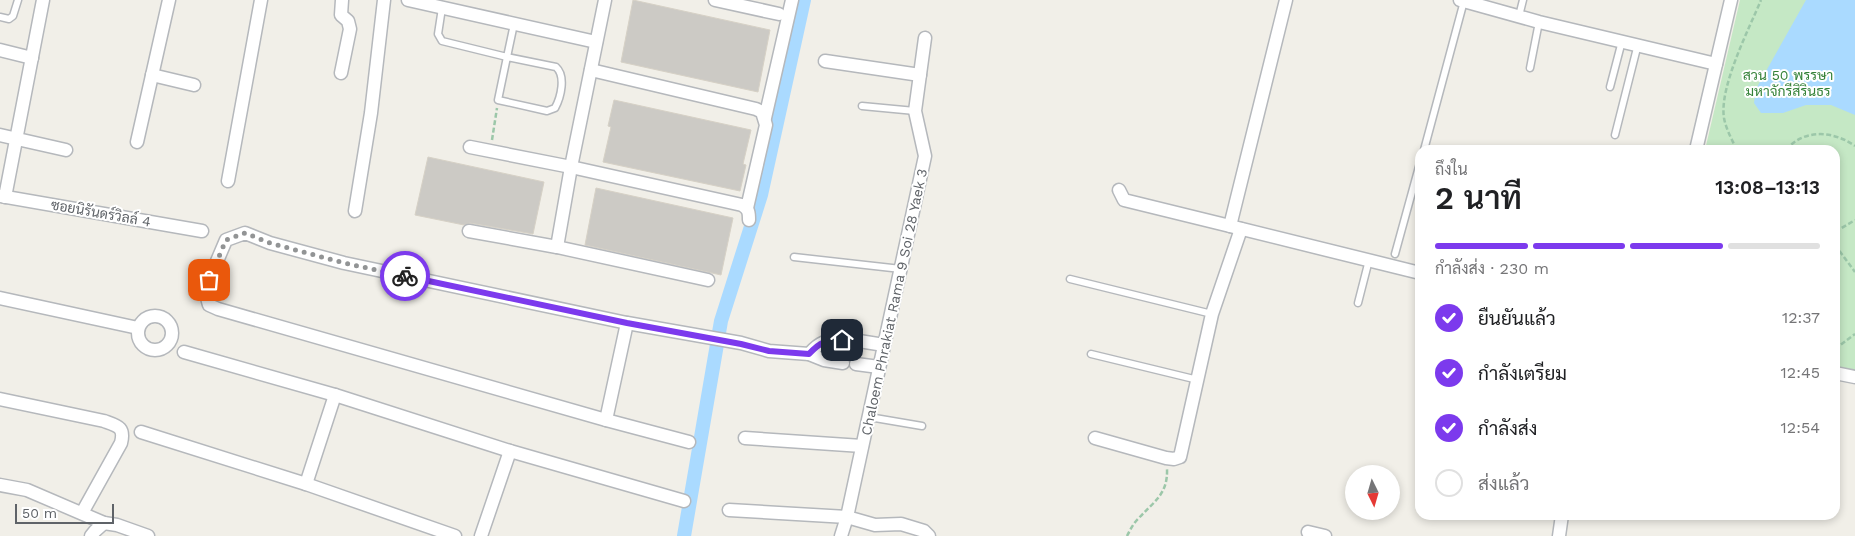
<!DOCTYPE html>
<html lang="th">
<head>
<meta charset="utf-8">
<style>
	body { margin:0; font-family:"Work Sans",Sarabun,sans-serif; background:#f2f2f2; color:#202124; height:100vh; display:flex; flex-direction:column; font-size:19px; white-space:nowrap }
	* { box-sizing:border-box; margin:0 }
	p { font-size:16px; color:#757577 }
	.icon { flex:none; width:28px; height:28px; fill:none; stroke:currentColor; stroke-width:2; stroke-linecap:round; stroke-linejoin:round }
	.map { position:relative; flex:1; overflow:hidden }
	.panel { position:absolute; left:1415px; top:145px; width:425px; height:375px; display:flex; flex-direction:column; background:#fff; border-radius:15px; box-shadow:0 2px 8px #0003 }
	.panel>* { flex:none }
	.needle { width:32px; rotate:175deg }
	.controls { position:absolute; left:1345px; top:465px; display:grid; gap:10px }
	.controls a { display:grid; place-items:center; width:55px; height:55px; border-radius:50%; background:#fff; box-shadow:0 2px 8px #0003; font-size:25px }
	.scale { position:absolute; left:15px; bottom:12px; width:99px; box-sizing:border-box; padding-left:5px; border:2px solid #5f6368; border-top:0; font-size:14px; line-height:18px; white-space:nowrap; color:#5f6368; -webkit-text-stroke:4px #fff; paint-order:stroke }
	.pin { position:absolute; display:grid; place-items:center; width:42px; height:42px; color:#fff; margin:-21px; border-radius:10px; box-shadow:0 2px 8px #0006 }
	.courier { position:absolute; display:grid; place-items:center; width:50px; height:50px; margin:-25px; border:4px solid #7c3aed; border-radius:50%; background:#fff; color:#222; box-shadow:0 1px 6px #0007 }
	.headline em { font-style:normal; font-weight:600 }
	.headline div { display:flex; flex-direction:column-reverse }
	.headline { display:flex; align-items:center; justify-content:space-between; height:85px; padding:0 20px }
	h1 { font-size:32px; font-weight:600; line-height:38px }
	.bar { display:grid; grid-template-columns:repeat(4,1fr); gap:8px 5px; align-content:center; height:60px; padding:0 20px }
	.bar i { height:6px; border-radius:4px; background:#e0e0e0 }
	.bar .active { background:#7c3aed }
	.bar p { grid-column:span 4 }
	ol { padding:0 20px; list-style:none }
	li { display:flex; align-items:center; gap:15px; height:55px }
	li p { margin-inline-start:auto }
	li .icon { padding:5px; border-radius:50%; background:#7c3aed; color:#fff; stroke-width:4 }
	li:last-child { color:#757577 }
	li i { width:28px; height:28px; border:2px solid #e0e0e0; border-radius:50% }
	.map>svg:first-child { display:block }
	.green { fill:#c5e8c5 }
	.water { fill:#aadaff }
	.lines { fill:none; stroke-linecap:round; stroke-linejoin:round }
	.canal { stroke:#aadaff; stroke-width:14 }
	.building { fill:#cccac5; stroke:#d6d1c6 }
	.lane-casing { stroke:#b5b8bc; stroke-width:9 }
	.street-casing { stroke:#b5b8bc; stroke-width:15 }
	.path { stroke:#9cc7a9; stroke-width:2.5; stroke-dasharray:5 2.5; stroke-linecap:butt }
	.lane { stroke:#fff; stroke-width:6 }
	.street { stroke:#fff; stroke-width:12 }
	.done { stroke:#929495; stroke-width:5; stroke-dasharray:0 9 }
	.route { stroke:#7c3aed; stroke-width:6 }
	.labels { text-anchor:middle; stroke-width:4; stroke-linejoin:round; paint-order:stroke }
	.park-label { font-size:14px; fill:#348238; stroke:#fff }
	.street-label { font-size:14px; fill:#5f6368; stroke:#fff }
</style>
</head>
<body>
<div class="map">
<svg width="1855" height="536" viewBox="0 0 1855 536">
	<rect width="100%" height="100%" fill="#f1efe8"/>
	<!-- green -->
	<polygon class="green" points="1740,0 1855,0 1855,376 1835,371 1835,150 1705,150"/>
	<!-- water -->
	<polygon class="water" points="1806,0 1855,0 1855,115 1831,105 1806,105 1783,113 1761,113 1754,103 1756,89"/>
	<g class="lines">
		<!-- canal -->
		<polyline class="canal" points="684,536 721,321 761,195 804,0"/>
	</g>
	<!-- building -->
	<g class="building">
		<polygon points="633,0 770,30 758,92 621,62"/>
		<polygon points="614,100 751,130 743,164 746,165 740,191 603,162 611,127 608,126"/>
		<polygon points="428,157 544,182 533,234 470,223 464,225 415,215"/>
		<polygon points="596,188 733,218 721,275 585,245"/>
	</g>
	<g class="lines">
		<defs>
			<g id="lane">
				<polyline points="442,8 438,34 442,41 507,57 514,24"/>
				<polyline points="1519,16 1523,0"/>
				<polyline points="0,17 9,19 13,16 18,0"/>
				<path d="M507,57L556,67C566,76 561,97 555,108L547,111L498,100Z"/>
				<polyline points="1530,68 1539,22"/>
				<polyline points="1610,87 1622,41"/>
				<polyline points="862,106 915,111"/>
				<polyline points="1615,135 1638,44"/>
				<polyline points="1424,150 1464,1"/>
				<polyline points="1395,254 1420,163"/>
				<polyline points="794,257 901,269"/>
				<polyline points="1070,279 1212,314"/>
				<polyline points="1358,303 1369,260"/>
				<polyline points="1091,354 1198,380"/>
				<polyline points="869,417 922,426"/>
			</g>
			<g id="street">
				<polyline points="408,0 596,42"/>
				<polyline points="605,0 571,167 557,247 708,280"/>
				<polyline points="715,0 779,14"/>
				<polyline points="1286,0 1230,226 1420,273"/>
				<polyline points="1460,0 1539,22 1716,64"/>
				<polyline points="0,50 32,58"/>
				<polyline points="825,61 920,75"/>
				<polyline points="591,70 756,109 762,112 766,125 747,208"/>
				<polyline points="341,73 350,29 348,21 341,15 342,0"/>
				<polyline points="152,75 194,85"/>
				<polyline points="765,118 792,0"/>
				<polyline points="0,135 66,150"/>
				<polyline points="137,142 169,0"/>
				<path d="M470,147L571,167L742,205C749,209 749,213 749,220"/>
				<polyline points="1696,150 1731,0"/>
				<polyline points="228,181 261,0"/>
				<polyline points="1119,190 1124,200 1230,226"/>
				<polyline points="0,196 202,231"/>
				<polyline points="5,197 43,0"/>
				<polyline points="355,211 371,113 384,0"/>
				<polyline points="469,231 557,247"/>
				<polyline points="0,298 138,328"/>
				<circle cx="155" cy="333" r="17"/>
				<polyline points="859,341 884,345"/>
				<polyline points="184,352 335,395 510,451 684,501"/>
				<path d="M809,354C821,341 825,341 842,340"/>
				<polyline points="856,364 879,367"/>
				<polyline points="1835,373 1855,377"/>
				<path d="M0,399L104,421C118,426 125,427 121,443L82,513"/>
				<polyline points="606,420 627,323"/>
				<polyline points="141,432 306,484 455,536"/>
				<polyline points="745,438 862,446"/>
				<polyline points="1095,438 1166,458 1174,459 1180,457 1212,314 1241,229"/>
				<polyline points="689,442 606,420 218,309 209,305 206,294 209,280 226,240 245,233 270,243 344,263 627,323 741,343 769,351 809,354 824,360 843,363"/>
				<polyline points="306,484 335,395"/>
				<polyline points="0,485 27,490 104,523 117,525 148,536"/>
				<polyline points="729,510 847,517 875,525 901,524 924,531 929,536"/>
				<polyline points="1308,532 1325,536"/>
				<polyline points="91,536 95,531 104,523"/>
				<polyline points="481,536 510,451"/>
				<polyline points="841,536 847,517 925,156 915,111 925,38"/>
				<polyline points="1559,536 1562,515"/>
			</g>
		</defs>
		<!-- lane casing -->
		<use href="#lane" class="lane-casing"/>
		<!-- street casing -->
		<use href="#street" class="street-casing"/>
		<!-- path -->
		<g class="path">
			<polyline points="492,140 497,108"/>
			<path d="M1737,150C1732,140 1726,129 1724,118C1719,87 1749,29 1761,0"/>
			<polyline points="1749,150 1755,147 1767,150"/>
			<path d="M1786,150C1804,128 1834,131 1855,146"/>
			<polyline points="1835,231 1840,229 1855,220"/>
			<polyline points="1835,245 1855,272"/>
			<polyline points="1835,349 1855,334"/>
			<path d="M1127,536C1130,530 1133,524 1138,519C1153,502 1168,495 1167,469"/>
		</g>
		<!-- lane -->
		<use href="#lane" class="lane"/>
		<!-- street -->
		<use href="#street" class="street"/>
	</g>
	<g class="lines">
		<!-- done -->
		<polyline class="done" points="209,280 226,240 245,233 270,243 344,263 405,276"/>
		<!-- route -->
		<path class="route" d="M405,276L627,323L741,344L769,351L809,354C821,341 825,341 842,340"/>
	</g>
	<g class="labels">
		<!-- park labels -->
		<g class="park-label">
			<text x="1788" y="80">สวน 50 พรรษา<tspan x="1788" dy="16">มหาจักรีสิรินธร</tspan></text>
		</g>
		<!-- street labels -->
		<g class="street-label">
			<text transform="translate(101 213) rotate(10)" y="5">ซอยนิรันดร์วิลล์ 4</text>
			<text transform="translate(894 302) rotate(-78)" y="5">Chaloem Phrakiat Rama 9 Soi 28 Yaek 3</text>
		</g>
	</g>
</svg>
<div class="controls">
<a><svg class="needle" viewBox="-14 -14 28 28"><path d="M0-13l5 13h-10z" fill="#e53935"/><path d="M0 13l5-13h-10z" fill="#757577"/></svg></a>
</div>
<div class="scale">50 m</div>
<div class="pin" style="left:209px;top:280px;background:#ea580c"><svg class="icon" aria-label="bag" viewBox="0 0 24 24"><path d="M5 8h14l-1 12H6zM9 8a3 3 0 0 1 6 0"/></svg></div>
<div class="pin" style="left:842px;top:340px;background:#1f2937"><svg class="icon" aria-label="home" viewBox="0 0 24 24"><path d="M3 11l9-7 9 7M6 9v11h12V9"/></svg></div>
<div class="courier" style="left:405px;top:276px"><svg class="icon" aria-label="bike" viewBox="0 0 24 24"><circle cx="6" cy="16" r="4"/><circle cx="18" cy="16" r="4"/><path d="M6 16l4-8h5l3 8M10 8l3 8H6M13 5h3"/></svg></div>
<section class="panel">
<div class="headline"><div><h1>2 นาที</h1><p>ถึงใน</p></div><em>13:08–13:13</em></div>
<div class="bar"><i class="active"></i><i class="active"></i><i class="active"></i><i></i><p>กำลังส่ง · 230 m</p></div>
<ol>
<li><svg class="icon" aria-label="check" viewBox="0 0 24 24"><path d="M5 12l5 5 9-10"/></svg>ยืนยันแล้ว<p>12:37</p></li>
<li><svg class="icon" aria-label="check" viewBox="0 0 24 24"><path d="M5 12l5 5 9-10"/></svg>กำลังเตรียม<p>12:45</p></li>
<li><svg class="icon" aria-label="check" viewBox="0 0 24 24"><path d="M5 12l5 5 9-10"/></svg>กำลังส่ง<p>12:54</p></li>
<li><i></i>ส่งแล้ว</li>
</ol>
</section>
</div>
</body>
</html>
